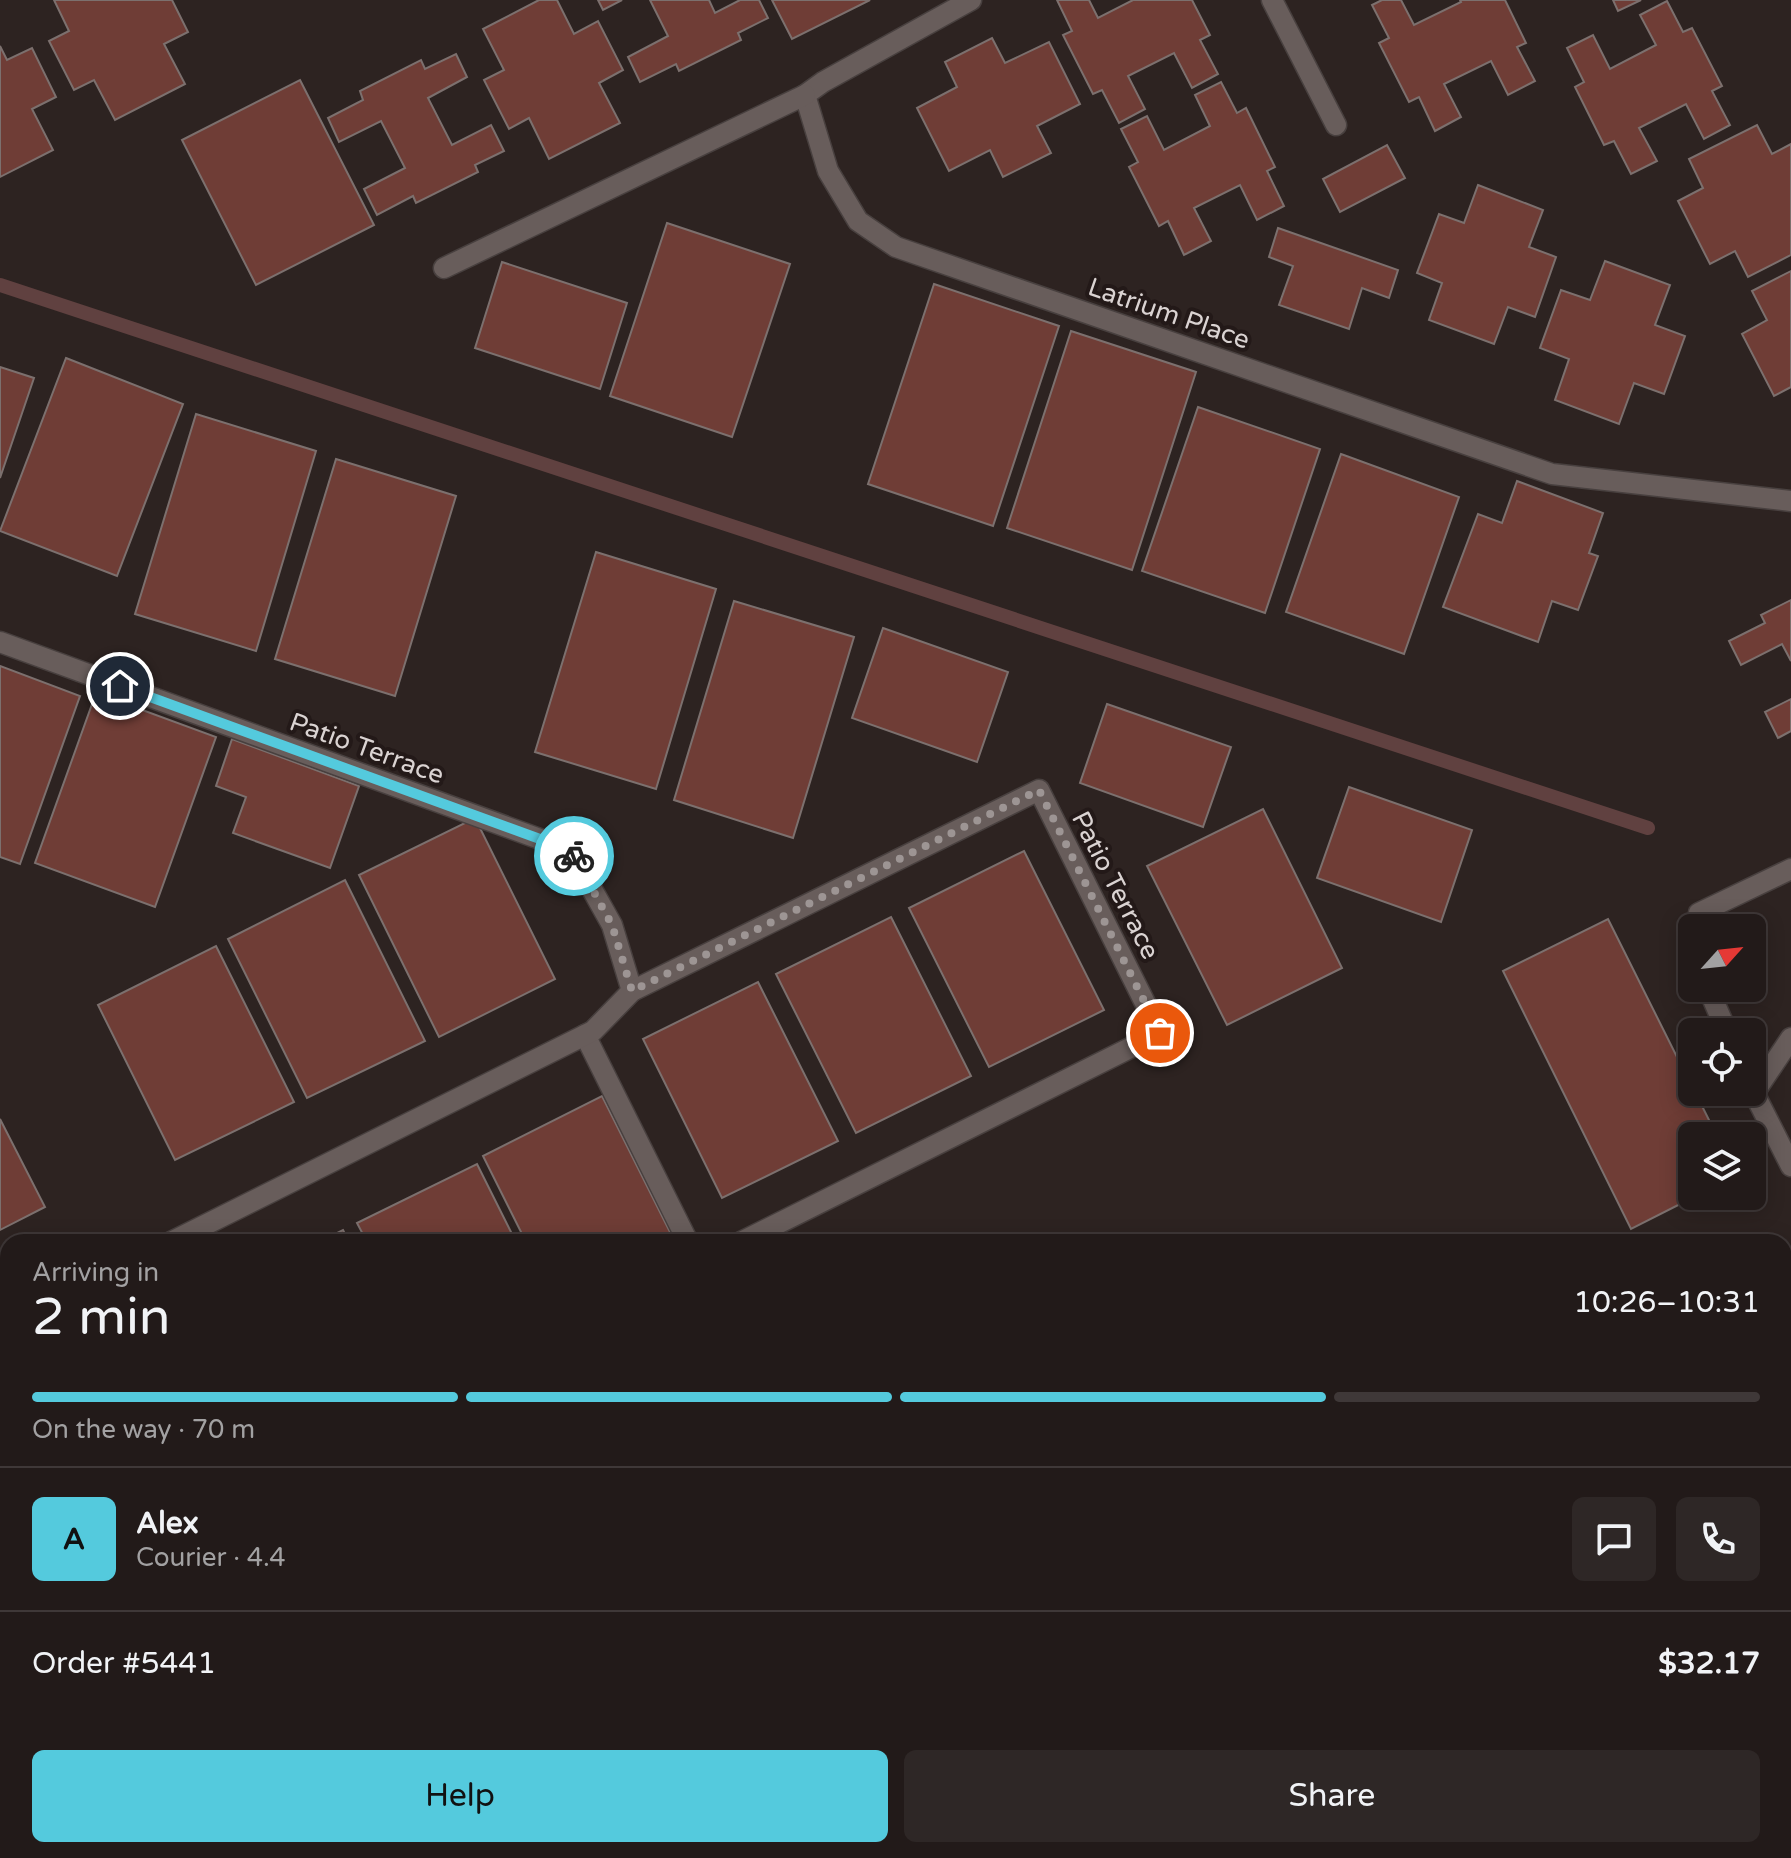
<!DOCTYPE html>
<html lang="en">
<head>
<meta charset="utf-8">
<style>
	body { margin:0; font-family:"Varela Round",sans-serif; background:#2e2726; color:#f1f3f6; height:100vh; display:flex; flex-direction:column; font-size:30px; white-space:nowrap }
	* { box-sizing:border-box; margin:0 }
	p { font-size:26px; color:#a2a1a2 }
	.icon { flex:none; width:44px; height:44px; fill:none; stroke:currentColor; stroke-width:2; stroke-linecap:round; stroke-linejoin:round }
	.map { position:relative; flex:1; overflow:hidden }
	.side { position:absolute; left:0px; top:1234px; width:1792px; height:624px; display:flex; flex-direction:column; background:#221a19; border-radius:24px 24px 0 0; box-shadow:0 4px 20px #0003,0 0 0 2px #3f3838 }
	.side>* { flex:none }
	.needle { width:52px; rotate:63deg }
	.controls { position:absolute; left:1678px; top:914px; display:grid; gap:16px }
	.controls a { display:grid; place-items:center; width:88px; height:88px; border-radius:12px; background:#221a19; box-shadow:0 4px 20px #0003,0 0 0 2px #3f3838; font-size:40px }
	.pin { position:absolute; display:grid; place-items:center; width:68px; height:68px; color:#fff; margin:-34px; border:4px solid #fff; border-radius:50%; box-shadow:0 2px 8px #0007 }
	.courier { position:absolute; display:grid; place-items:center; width:80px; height:80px; margin:-40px; border:6px solid #54cadd; border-radius:50%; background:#fff; color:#222; box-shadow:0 2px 10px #0007 }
	.summary em { font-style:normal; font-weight:600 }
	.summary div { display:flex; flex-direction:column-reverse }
	.summary { display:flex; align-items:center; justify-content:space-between; height:136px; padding:0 32px }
	h1 { font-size:52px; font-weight:600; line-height:60px }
	.bar { display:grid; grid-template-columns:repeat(4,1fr); gap:12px 8px; align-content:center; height:96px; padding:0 32px }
	.bar i { height:10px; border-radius:6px; background:#3f3838 }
	.bar .current { background:#54cadd }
	.bar p { grid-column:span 4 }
	.line { display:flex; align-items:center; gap:20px; padding:0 32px; border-top:2px solid #3f3838 }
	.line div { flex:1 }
	.round { display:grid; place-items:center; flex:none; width:84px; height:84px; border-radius:12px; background:#2e2726 }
	.primary-button { display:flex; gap:16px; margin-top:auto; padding:16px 32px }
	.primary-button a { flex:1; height:92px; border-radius:12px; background:#54cadd; color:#111; font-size:32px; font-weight:600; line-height:92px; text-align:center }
	.primary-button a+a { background:#2e2726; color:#f1f3f6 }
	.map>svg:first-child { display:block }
	.green { fill:#492621 }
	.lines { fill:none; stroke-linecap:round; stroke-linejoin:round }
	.stream { stroke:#604140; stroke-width:14 }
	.building { fill:#6f3d36; stroke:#7c706e; stroke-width:2 }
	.minor-casing { stroke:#48403f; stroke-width:23 }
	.major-casing { stroke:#48403f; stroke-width:23 }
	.minor { stroke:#685d5b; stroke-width:20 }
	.major { stroke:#ae7d75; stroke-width:20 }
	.done { stroke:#9d9594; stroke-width:8; stroke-dasharray:0 14.4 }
	.route { stroke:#54cadd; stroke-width:10 }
	.labels { text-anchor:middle; stroke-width:8; stroke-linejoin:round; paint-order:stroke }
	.street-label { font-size:26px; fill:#dad3d2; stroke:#231918 }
</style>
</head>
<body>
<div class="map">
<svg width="1791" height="1858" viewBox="0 0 1791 1858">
	<rect width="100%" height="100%" fill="#2d2321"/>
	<!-- green -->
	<g class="green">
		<polygon points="1791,1650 1791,1777 1784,1780 1784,1653"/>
		<polygon points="1106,1850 1226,1850 1201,1858 1080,1858"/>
		<polygon points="1287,1850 1625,1850 1607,1858 1261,1858"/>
	</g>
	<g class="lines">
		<!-- stream -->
		<polyline class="stream" points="0,285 1648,828"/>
	</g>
	<!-- building -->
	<g class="building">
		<polygon points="54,0 172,0 188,32 164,44 185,84 115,120 94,80 74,90 49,41 69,31"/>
		<polygon points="539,0 557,0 574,34 598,21 623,70 599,83 620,123 549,159 529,118 509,129 484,80 504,70 483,29"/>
		<polygon points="598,0 622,0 603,10"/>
		<polygon points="650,0 709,0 715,13 740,0 759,0 768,18 738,33 741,40 679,71 676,64 640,82 628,57 668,36"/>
		<polygon points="772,0 870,0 792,39"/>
		<polygon points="1057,0 1089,0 1098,18 1133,0 1192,0 1210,35 1200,40 1218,74 1192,88 1174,53 1128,76 1145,109 1119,123 1102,90 1093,94 1063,35 1072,31"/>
		<polygon points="1382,0 1401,0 1414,25 1461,2 1460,0 1505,0 1526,43 1517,47 1535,81 1508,95 1491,61 1444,84 1461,117 1435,131 1419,97 1409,102 1379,43 1389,38 1372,5"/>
		<polygon points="1613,0 1641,0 1618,11"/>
		<polygon points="1667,1 1683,32 1692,28 1722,86 1712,91 1730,125 1704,139 1686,104 1639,128 1657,161 1631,174 1614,141 1604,145 1575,87 1584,82 1567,48 1593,35 1610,69 1656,45 1640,15"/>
		<polygon points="992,38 1005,63 1049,42 1080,104 1037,126 1051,153 1003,177 990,150 949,171 917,108 957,87 945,62"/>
		<polygon points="0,46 7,60 32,48 56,97 32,109 53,150 0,177"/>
		<polygon points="456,54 467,77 428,98 452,145 491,125 504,151 475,165 478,172 416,203 413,196 377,215 364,189 405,168 381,121 339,142 328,118 363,100 360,91 421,60 425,69"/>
		<polygon points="300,80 374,225 256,285 182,140"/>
		<polygon points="1221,82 1237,113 1246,108 1275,167 1267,171 1284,206 1257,220 1240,185 1194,208 1211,241 1184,255 1168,221 1159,226 1129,167 1138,162 1121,129 1147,116 1164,150 1210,126 1195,95"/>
		<polygon points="1757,125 1772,154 1791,144 1791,255 1748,277 1735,251 1710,264 1678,201 1703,188 1689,159"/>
		<polygon points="1387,145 1405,178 1340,212 1323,179"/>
		<polygon points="1478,185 1543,210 1529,247 1556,257 1535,317 1508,307 1494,344 1429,320 1442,283 1417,273 1439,214 1464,223"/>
		<polygon points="667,223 790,264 732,437 610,396"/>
		<polygon points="1278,228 1398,270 1389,298 1362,288 1349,329 1279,305 1293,266 1269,257"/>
		<polygon points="1605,261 1670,285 1655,325 1685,336 1664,394 1634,383 1619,424 1555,400 1569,359 1540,348 1561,290 1590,300"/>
		<polygon points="502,262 627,303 600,389 475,348"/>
		<polygon points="1791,271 1791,387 1774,396 1742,334 1767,320 1752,291"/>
		<polygon points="934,284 1059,326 993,526 868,484"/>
		<polygon points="1071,331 1196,372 1132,570 1007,528"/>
		<polygon points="66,358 183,404 117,576 0,531"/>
		<polygon points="0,367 34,378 0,478"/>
		<polygon points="1198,407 1320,449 1265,613 1142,571"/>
		<polygon points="196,414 316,451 256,651 135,614"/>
		<polygon points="1341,454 1459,497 1404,654 1286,612"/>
		<polygon points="336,459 456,496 395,696 275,659"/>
		<polygon points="1517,481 1603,513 1589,553 1598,556 1578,610 1552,601 1538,642 1443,607 1478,514 1502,523"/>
		<polygon points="596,552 716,589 656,789 535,752"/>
		<polygon points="1791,600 1791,661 1782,644 1741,665 1729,641 1765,623 1761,615"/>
		<polygon points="734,601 854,637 793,838 674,800"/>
		<polygon points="883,628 1008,672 977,762 852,718"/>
		<polygon points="0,666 80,696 20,864 0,857"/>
		<polygon points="96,693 216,737 155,907 35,863"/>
		<polygon points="1791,699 1791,731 1778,738 1765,712"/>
		<polygon points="1107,704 1231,747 1203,827 1080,783"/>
		<polygon points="232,739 359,786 330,868 233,833 246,797 216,786"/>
		<polygon points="1349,787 1472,830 1441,922 1317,878"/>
		<polygon points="1263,809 1342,968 1227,1025 1147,866"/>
		<polygon points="475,818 555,979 439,1037 359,875"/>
		<polygon points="1024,851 1104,1010 989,1067 909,908"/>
		<polygon points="345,880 425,1041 307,1098 228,939"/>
		<polygon points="891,917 971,1076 856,1133 776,974"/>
		<polygon points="1608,919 1692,1087 1692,1092 1695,1092 1717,1136 1692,1136 1692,1196 1696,1196 1631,1229 1503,971"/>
		<polygon points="216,946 294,1102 175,1160 98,1005"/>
		<polygon points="758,982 838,1141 722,1198 643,1039"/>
		<polygon points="602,1096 675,1242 526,1242 483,1156"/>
		<polygon points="0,1119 45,1207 0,1230"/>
		<polygon points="477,1164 516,1242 367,1242 357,1223"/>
		<polygon points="343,1230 349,1242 319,1242"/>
	</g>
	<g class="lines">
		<defs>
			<g id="minor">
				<polyline points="971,0 823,82 805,95 828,171 858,221 896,247 1552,474 1791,501"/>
				<polyline points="1272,0 1336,125"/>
				<polyline points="444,268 805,95"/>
				<polyline points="0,642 570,850 612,925 632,991"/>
				<polyline points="1698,928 1699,913 1791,869"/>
				<polyline points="1708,988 1727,1032"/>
				<polyline points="585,1035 688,1242"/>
				<polyline points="1791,1038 1754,1093 1791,1166"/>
				<polyline points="171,1242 593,1031 632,991 1039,790 1160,1033 741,1242"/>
				<polyline points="0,1328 8,1324"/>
			</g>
			<g id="major">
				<polyline points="1784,1579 1791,1576"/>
				<polyline points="852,1858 887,1850"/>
			</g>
		</defs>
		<!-- minor casing -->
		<use href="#minor" class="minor-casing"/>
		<!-- major casing -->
		<use href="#major" class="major-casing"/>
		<!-- minor -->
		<use href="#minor" class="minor"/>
		<!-- major -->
		<use href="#major" class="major"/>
	</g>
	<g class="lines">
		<!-- done -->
		<polyline class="done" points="574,856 612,925 632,991 1039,790 1160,1033"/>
		<!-- route -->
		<polyline class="route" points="120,686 570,850 574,856"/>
	</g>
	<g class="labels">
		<!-- street labels -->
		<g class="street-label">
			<text transform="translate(1169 313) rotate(19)" y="9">Latrium Place</text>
			<text transform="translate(367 748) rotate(20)" y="9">Patio Terrace</text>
			<text transform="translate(1116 885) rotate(63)" y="9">Patio Terrace</text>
		</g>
	</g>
</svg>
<div class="controls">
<a><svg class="needle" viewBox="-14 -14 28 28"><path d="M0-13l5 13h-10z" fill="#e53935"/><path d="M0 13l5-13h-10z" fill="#a2a1a2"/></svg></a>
<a><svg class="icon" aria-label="locate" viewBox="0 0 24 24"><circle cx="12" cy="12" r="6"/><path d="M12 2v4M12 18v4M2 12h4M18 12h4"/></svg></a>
<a><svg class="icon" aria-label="layers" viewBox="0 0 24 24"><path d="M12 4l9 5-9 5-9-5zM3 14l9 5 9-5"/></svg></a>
</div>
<div class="pin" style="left:1160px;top:1033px;background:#ea580c"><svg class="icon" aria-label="bag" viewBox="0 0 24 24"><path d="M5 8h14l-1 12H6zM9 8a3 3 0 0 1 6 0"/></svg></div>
<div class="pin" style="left:120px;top:686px;background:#1f2937"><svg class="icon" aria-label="home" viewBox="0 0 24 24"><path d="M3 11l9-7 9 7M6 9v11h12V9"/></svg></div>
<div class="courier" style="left:574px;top:856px"><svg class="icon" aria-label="bike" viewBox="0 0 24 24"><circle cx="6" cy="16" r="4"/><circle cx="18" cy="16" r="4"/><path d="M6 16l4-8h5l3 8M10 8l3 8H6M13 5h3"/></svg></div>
<section class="side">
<div class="summary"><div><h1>2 min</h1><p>Arriving in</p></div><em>10:26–10:31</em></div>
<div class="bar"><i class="current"></i><i class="current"></i><i class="current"></i><i></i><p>On the way · 70 m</p></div>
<div class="line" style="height:144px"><b class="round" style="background:#54cadd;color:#111">A</b><div><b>Alex</b><p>Courier · 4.4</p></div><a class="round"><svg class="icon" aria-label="chat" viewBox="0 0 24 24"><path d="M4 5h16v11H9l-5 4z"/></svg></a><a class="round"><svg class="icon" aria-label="phone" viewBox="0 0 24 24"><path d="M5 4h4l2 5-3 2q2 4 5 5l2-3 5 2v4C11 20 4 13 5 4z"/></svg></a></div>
<div class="line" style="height:104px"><div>Order #5441</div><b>$32.17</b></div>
<div class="primary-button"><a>Help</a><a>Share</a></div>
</section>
</div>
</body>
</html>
